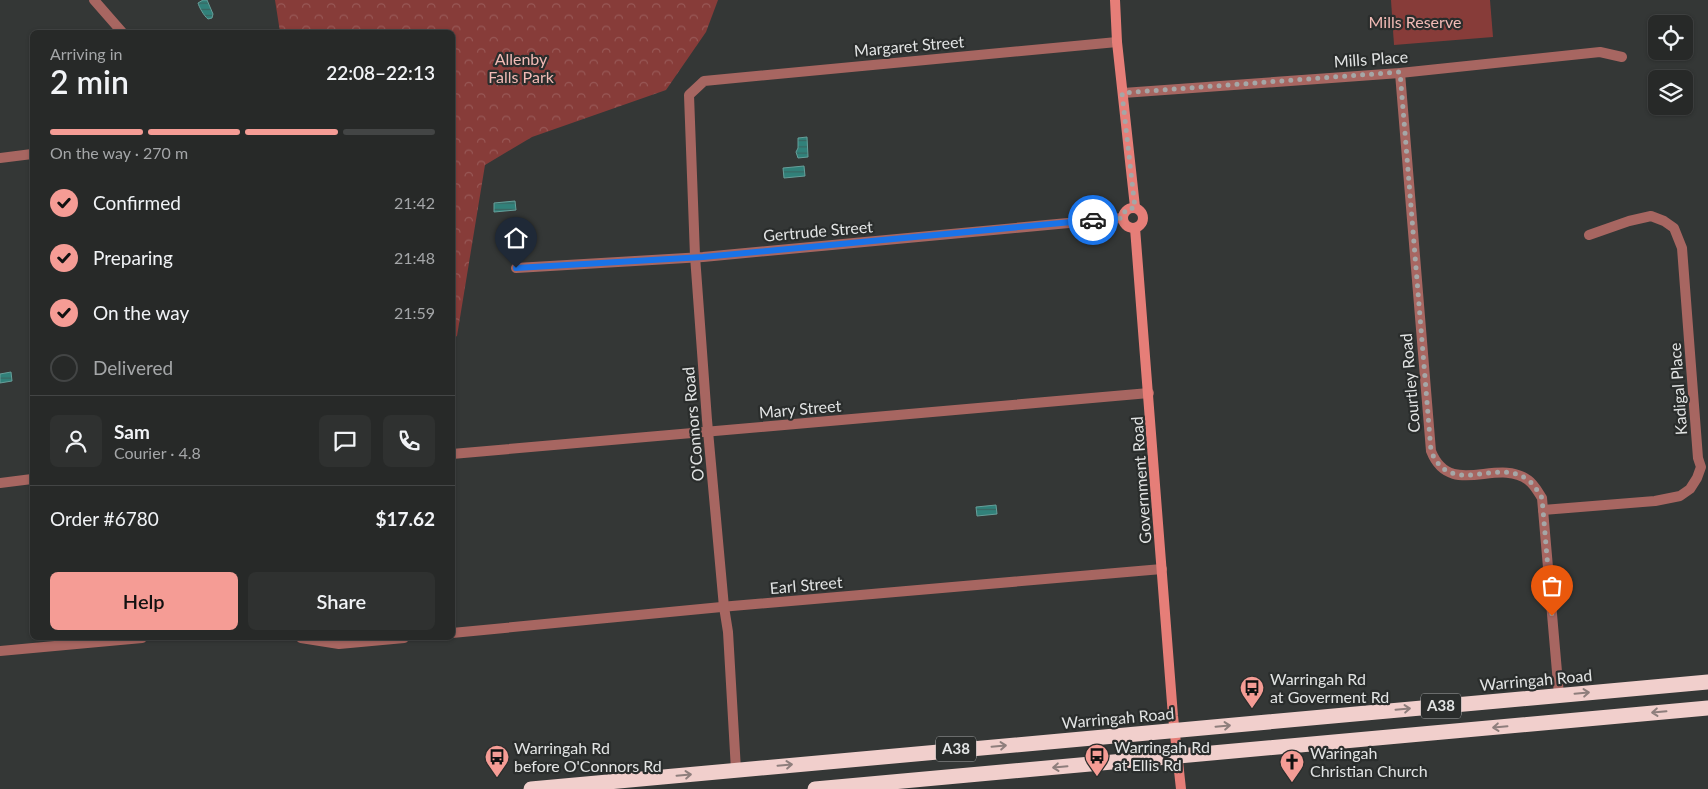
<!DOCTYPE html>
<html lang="en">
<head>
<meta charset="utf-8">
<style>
	body { margin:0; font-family:Lato,sans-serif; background:#2f3130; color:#f1f3f6; height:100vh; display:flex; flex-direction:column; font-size:19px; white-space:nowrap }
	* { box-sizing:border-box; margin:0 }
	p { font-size:16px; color:#a4a6a8 }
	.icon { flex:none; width:28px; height:28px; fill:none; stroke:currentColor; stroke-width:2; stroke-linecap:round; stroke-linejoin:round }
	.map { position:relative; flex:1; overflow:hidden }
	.panel { position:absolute; left:30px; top:30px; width:425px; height:610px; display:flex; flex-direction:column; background:#272928; border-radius:8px; box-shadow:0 1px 4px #0004,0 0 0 1px #434545 }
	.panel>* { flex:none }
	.fabs { position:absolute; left:1648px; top:15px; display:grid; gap:10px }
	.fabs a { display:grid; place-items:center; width:45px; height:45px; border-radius:8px; background:#272928; box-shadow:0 1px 4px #0004,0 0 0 1px #434545; font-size:25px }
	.pin { position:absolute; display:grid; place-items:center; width:42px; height:42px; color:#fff; margin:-51px -21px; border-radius:50% 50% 50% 0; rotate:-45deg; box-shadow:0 0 5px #0007 }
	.pin .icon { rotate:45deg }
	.courier { position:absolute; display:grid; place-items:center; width:50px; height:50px; margin:-25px; border:4px solid #1a73e8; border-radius:50%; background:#fff; color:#222; box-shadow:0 1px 6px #0007 }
	.overview em { font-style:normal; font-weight:600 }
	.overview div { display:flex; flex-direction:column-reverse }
	.overview { display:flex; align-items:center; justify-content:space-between; height:85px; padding:0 20px }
	h1 { font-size:32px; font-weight:600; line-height:38px }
	.bar { display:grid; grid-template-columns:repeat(4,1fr); gap:8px 5px; align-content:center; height:60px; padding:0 20px }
	.bar i { height:6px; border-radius:4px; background:#434545 }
	.bar .current { background:#f59c95 }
	.bar p { grid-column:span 4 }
	.line { display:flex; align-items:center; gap:12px; padding:0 20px; border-top:1px solid #434545 }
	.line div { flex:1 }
	.round { display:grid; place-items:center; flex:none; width:52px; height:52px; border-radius:8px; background:#2f3130 }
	ol { padding:0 20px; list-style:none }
	li { display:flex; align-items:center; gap:15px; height:55px }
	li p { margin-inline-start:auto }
	li .icon { padding:5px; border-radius:50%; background:#f59c95; color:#111; stroke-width:4 }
	li:last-child { color:#a4a6a8 }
	li i { width:28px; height:28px; border:2px solid #434545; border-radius:50% }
	.button { display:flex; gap:10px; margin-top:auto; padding:10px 20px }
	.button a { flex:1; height:58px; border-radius:8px; background:#f59c95; color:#111; font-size:20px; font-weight:600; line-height:58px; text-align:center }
	.button a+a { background:#2f3130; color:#f1f3f6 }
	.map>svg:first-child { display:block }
	.forest { fill:url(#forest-crowns) }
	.park { fill:#873c39 }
	.water { fill:url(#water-rules); stroke:#669f9a }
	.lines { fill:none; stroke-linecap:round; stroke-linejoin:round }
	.street { stroke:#a76661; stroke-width:10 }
	.secondary { stroke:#e67e78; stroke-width:10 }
	.highway { stroke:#f1cfcc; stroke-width:15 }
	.oneway { stroke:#8e7e7c }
	.done { stroke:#a5a7a7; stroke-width:5; stroke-dasharray:0 9 }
	.route { stroke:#1a73e8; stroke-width:6 }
	.labels { text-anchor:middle; stroke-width:4.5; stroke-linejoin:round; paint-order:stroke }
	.shield { fill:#2a2d2c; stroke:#abadad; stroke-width:1 }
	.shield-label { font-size:15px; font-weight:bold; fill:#e2e4e4 }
	.park-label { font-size:16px; fill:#f1bab5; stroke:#2a2d2c }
	.street-label { font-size:16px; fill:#e2e4e4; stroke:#2a2d2c }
	.poi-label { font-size:16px; fill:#e2e4e4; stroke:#2a2d2c; text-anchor:start }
</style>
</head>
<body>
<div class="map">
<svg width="1708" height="789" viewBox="0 0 1708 789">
	<defs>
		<pattern id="forest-crowns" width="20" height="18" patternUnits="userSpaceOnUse" patternTransform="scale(1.25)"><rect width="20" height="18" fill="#873c39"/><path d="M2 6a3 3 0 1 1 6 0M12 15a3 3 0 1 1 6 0" fill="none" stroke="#985856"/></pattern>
		<pattern id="water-rules" width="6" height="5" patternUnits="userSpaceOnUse" patternTransform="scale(1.25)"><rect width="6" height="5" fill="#31817a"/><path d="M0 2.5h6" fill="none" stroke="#3a6662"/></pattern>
	</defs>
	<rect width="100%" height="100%" fill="#343736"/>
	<!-- forest -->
	<polygon class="forest" points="275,0 718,0 706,32 666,90 532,137 485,165 457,336 453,338 452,32 280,32"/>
	<!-- park -->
	<polygon class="park" points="1391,0 1490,0 1493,37 1394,45"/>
	<!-- water -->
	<g class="water">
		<path d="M203,0H207L213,14L212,18L208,19C204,16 199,7 198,3Z"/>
		<polygon points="807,137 808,157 798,158 796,152 798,148 798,138"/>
		<polygon points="804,166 805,176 784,178 783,168"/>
		<polygon points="515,201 516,210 494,212 494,203"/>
		<polygon points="11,372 12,381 0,383 0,374"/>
		<polygon points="996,505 997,514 977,516 976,507"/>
	</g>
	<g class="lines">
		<!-- street -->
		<g class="street">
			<polyline points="94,0 122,32"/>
			<path d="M1400,73L1431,451C1450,499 1497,457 1528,480C1534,484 1538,492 1542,498L1559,695"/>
			<polyline points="1123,93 1400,73 1600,52 1622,57"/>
			<polyline points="0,158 32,154"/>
			<polyline points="516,268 703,257 1122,218"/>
			<polyline points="452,454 1149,393"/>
			<polyline points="0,483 32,479"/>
			<polyline points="1543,510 1655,501 1680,496 1690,489 1697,478 1701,467 1698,458 1682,248 1674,228 1664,221 1651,216 1629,221 1589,235"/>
			<polyline points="452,633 732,606 1162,569"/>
			<polyline points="301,638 339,644 404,638"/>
			<polyline points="0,651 142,638"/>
			<polyline points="736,770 728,632 724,607 707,420 695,256 689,95 704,81 1117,42"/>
		</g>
		<!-- secondary -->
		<g class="secondary">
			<polyline points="1115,0 1117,42 1135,207"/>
			<circle cx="1133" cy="218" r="10"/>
			<polyline points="1135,228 1173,716 1181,789"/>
		</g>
		<!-- highway -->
		<g class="highway">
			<polyline points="531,789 1708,682"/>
			<polyline points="815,789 1708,708"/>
		</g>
	</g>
	<!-- one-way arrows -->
	<defs><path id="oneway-shaft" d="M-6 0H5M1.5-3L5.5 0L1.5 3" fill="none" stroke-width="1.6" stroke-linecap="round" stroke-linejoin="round" transform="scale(1.25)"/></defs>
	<g class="oneway">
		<use href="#oneway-shaft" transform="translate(1582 693) rotate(-5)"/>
		<use href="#oneway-shaft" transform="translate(1403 709) rotate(-5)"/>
		<use href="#oneway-shaft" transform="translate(1659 712) rotate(175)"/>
		<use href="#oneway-shaft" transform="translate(1223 726) rotate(-5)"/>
		<use href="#oneway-shaft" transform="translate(1500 727) rotate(175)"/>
		<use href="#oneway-shaft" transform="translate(999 746) rotate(-5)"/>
		<use href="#oneway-shaft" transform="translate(785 765) rotate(-5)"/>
		<use href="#oneway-shaft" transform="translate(1060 767) rotate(175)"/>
		<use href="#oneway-shaft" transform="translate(684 775) rotate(-5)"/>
	</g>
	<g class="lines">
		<!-- done -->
		<path class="done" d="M1093,220L1122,218L1126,209L1135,208L1122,93L1400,72L1431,451C1451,499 1497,456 1528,480C1534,484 1538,492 1542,498L1552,616"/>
		<!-- route -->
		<polyline class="route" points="516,268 703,257 1093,220"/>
	</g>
	<!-- icons -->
	<defs>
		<symbol id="bus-pin" viewBox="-11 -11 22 30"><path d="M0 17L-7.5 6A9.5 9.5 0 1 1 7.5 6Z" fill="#f59c95" stroke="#2a2d2c"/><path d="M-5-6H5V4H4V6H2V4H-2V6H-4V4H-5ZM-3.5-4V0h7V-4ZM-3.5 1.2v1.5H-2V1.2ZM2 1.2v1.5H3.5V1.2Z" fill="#111"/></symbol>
		<symbol id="church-pin" viewBox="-11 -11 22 30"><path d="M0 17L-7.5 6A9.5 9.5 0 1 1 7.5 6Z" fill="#f59c95" stroke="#2a2d2c"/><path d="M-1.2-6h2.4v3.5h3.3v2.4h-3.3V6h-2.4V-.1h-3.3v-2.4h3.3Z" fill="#111"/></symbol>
	</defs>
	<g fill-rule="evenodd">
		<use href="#bus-pin" x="1238" y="674" width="28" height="38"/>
		<use href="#bus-pin" x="1083" y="742" width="28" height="38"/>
		<use href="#bus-pin" x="483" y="743" width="28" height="38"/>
		<use href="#church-pin" x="1278" y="748" width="28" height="38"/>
	</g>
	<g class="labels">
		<!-- shield labels -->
		<g class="shield">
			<rect x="1421" y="693.5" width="40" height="25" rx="4"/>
			<rect x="936" y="736.5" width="40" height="25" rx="4"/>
		</g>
		<g class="shield-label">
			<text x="1441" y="711">A38</text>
			<text x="956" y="754">A38</text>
		</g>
		<!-- park labels -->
		<g class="park-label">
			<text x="1415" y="28">Mills Reserve</text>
			<text x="521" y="65">Allenby<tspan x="521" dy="18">Falls Park</tspan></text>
		</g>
		<!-- street labels -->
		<g class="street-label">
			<text transform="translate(909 46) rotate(-5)" y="6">Margaret Street</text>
			<text transform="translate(1371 59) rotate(-4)" y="6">Mills Place</text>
			<text transform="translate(818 231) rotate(-5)" y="6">Gertrude Street</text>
			<text transform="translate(1410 383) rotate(-95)" y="6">Courtley Road</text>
			<text transform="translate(1678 389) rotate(-94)" y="6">Kadigal Place</text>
			<text transform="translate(800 409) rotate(-5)" y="6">Mary Street</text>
			<text transform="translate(693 424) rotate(-95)" y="6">O'Connors Road</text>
			<text transform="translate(1141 480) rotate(-94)" y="6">Government Road</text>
			<text transform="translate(806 585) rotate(-5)" y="6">Earl Street</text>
			<text transform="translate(1536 680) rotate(-5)" y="6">Warringah Road</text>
			<text transform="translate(1118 718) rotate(-5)" y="6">Warringah Road</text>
		</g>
		<!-- poi labels -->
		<g class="poi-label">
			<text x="1270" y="685">Warringah Rd<tspan x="1270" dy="18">at Goverment Rd</tspan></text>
			<text x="1114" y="753">Warringah Rd<tspan x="1114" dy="18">at Ellis Rd</tspan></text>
			<text x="514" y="754">Warringah Rd<tspan x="514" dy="18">before O'Connors Rd</tspan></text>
			<text x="1310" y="759">Waringah<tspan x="1310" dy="18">Christian Church</tspan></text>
		</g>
	</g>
</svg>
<div class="fabs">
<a><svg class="icon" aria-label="locate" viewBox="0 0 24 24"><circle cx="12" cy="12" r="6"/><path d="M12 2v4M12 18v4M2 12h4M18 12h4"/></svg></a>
<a><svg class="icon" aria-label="layers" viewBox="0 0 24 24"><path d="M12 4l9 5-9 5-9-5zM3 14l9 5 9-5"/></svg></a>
</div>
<div class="pin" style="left:1552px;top:616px;background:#ea580c"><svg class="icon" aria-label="bag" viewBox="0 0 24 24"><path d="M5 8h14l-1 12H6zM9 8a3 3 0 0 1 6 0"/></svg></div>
<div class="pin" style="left:516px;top:268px;background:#1f2937"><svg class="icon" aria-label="home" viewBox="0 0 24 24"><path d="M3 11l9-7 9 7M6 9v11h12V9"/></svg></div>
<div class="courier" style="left:1093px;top:220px"><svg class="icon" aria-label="car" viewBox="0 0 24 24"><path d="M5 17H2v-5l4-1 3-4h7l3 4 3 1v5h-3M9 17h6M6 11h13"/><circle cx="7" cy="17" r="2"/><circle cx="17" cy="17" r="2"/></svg></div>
<section class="panel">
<div class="overview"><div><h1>2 min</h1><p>Arriving in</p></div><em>22:08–22:13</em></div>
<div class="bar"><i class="current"></i><i class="current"></i><i class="current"></i><i></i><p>On the way · 270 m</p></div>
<ol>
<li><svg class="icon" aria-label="check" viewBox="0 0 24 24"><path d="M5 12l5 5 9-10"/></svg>Confirmed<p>21:42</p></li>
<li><svg class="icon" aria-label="check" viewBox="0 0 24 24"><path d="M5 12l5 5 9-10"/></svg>Preparing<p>21:48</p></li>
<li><svg class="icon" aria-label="check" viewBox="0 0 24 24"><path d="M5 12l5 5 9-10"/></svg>On the way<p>21:59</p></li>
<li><i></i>Delivered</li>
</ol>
<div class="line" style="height:90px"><a class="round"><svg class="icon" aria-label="person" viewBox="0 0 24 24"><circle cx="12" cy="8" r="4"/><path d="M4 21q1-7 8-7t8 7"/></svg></a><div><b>Sam</b><p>Courier · 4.8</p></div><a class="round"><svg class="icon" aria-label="chat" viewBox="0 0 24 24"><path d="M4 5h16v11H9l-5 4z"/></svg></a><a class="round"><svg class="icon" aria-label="phone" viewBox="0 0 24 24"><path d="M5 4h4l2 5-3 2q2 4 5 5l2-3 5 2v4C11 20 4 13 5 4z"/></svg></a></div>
<div class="line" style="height:65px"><div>Order #6780</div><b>$17.62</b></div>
<div class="button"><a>Help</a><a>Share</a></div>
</section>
</div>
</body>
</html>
